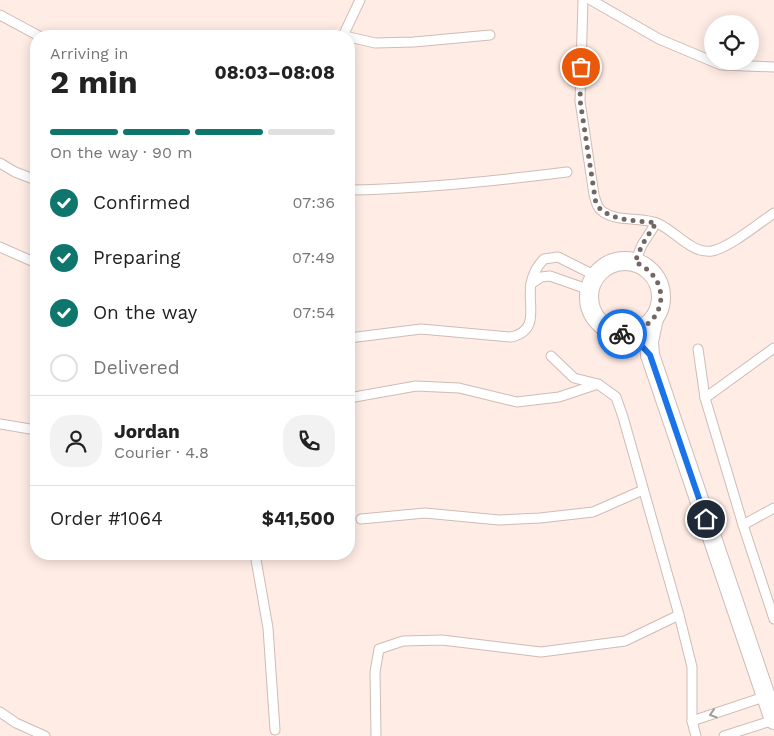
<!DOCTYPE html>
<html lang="en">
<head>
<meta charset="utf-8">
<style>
	body { margin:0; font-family:"Work Sans",sans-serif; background:#f2f2f2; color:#222; height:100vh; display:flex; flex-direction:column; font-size:19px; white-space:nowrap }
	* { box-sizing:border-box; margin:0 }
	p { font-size:16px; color:#767676 }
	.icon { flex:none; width:28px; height:28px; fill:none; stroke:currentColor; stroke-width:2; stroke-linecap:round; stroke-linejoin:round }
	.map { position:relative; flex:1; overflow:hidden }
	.drawer { position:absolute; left:30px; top:30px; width:325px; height:530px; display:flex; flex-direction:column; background:#fff; border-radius:20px; box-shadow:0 2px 12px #0003 }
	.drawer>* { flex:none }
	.buttons { position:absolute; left:704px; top:15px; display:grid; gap:10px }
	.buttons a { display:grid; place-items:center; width:55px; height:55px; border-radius:50%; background:#fff; box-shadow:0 2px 12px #0003; font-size:25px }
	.pin { position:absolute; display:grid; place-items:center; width:42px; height:42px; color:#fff; margin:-21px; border:2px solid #fff; border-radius:50%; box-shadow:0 1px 5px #0007 }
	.courier { position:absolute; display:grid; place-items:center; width:50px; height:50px; margin:-25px; border:4px solid #1a73e8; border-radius:50%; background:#fff; color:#222; box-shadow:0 1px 6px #0007 }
	.headline em { font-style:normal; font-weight:700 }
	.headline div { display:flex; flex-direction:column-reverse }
	.headline { display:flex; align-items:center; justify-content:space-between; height:85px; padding:0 20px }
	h1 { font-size:32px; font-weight:700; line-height:38px }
	.bar { display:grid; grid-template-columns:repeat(4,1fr); gap:8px 5px; align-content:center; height:60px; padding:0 20px }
	.bar i { height:6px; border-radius:4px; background:#e0e0e0 }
	.bar .active { background:#0f766e }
	.bar p { grid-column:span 4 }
	.line { display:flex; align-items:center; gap:12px; padding:0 20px; border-top:1px solid #e0e0e0 }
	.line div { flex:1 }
	.round { display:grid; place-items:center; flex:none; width:52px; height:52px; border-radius:20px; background:#f2f2f2 }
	ol { padding:0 20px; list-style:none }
	li { display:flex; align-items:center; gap:15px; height:55px }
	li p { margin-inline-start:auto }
	li .icon { padding:5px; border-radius:50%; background:#0f766e; color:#fff; stroke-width:4 }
	li:last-child { color:#767676 }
	li i { width:28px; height:28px; border:2px solid #e0e0e0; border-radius:50% }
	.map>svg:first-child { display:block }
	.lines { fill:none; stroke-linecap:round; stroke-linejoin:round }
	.lane-casing { stroke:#cebcb5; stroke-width:11 }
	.street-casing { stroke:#cebcb5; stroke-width:20 }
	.lane { stroke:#fff; stroke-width:9 }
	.street { stroke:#fff; stroke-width:18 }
	.oneway { stroke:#9e9b9a }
	.done { stroke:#736764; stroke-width:5; stroke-dasharray:0 9 }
	.route { stroke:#1a73e8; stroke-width:6 }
</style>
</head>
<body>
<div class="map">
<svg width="774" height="736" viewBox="0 0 774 736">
	<rect width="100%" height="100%" fill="#ffece5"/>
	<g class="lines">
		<defs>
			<g id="lane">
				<path d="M583,0L580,101L594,195C596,202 597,208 603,212C620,223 642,216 659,224C676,232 692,254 712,251C729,248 759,223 774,213"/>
				<polyline points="591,0 659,39 721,65 774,67"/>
				<polyline points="0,15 39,36"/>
				<polyline points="343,36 360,0"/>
				<polyline points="349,37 375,43 414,42 490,35"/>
				<polyline points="0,163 15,172 36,180"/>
				<path d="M349,190C422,189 495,181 567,172"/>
				<polyline points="0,247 36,263"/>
				<polyline points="635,262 642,245 656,223"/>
				<polyline points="531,284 541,277 550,276 590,290"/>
				<path d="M349,338L421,329L511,337C541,330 527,305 531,283C533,274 537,266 544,259L558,257L596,276"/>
				<polyline points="698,349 705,398 743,525 774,619"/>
				<polyline points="551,356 574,378 598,384 616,397 623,417 679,615 692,667 692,721 696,736"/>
				<polyline points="349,398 416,386 459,388 517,402 559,397 598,384"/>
				<polyline points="705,398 774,348"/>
				<polyline points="0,424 36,430"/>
				<polyline points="361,519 425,513 499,520 540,518 593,512 643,490"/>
				<polyline points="743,525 774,508"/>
				<polyline points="255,554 268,628 275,730"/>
				<polyline points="0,712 16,723 45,736"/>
				<polyline points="692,721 767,696"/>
				<polyline points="376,736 375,672 379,649 403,641 442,640 541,652 625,641 679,615"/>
				<polyline points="724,736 774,720"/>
			</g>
			<g id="street">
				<circle cx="625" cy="297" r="36"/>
				<polyline points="654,318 649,342 650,355 774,720"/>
			</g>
		</defs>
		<!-- lane casing -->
		<use href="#lane" class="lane-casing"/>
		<!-- street casing -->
		<use href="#street" class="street-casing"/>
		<!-- lane -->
		<use href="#lane" class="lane"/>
		<!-- street -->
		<use href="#street" class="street"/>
	</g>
	<!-- one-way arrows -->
	<defs><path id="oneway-chevron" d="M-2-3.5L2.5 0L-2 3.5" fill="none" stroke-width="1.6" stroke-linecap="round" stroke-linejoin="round" transform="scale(1.25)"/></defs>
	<use class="oneway" href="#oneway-chevron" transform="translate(713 714) rotate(162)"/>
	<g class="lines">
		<!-- done -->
		<path class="done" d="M581,67L580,100L596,204C609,222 636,220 656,223L642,245L635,262C676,280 666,331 621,333L622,334"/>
		<!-- route -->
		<path class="route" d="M622,334C634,339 642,345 650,355L706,519"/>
	</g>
</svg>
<div class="buttons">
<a><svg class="icon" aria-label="locate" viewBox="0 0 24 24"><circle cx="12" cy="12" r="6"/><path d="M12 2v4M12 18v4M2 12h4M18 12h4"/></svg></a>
</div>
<div class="pin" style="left:581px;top:67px;background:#ea580c"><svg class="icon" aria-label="bag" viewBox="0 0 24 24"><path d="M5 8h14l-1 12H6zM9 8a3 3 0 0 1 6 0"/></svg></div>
<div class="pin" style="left:706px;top:519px;background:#1f2937"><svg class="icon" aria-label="home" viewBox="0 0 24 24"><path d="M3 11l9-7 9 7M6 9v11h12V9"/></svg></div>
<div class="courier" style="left:622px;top:334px"><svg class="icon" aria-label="bike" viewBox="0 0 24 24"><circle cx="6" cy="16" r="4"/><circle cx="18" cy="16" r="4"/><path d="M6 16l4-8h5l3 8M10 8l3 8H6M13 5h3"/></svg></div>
<section class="drawer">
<div class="headline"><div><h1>2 min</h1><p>Arriving in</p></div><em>08:03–08:08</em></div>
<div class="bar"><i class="active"></i><i class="active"></i><i class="active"></i><i></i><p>On the way · 90 m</p></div>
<ol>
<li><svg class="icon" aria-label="check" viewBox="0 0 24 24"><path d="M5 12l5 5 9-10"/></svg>Confirmed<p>07:36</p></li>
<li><svg class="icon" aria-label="check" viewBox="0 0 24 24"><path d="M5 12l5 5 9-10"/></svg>Preparing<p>07:49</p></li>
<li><svg class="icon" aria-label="check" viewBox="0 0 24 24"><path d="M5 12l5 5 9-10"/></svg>On the way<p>07:54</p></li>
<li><i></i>Delivered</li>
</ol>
<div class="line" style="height:90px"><a class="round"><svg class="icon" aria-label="person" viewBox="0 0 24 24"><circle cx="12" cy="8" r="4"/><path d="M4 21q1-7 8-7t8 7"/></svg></a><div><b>Jordan</b><p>Courier · 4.8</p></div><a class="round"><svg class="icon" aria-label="phone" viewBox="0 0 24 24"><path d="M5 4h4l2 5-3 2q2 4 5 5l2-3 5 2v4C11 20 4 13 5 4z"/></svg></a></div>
<div class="line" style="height:65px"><div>Order #1064</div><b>$41,500</b></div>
</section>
</div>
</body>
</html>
